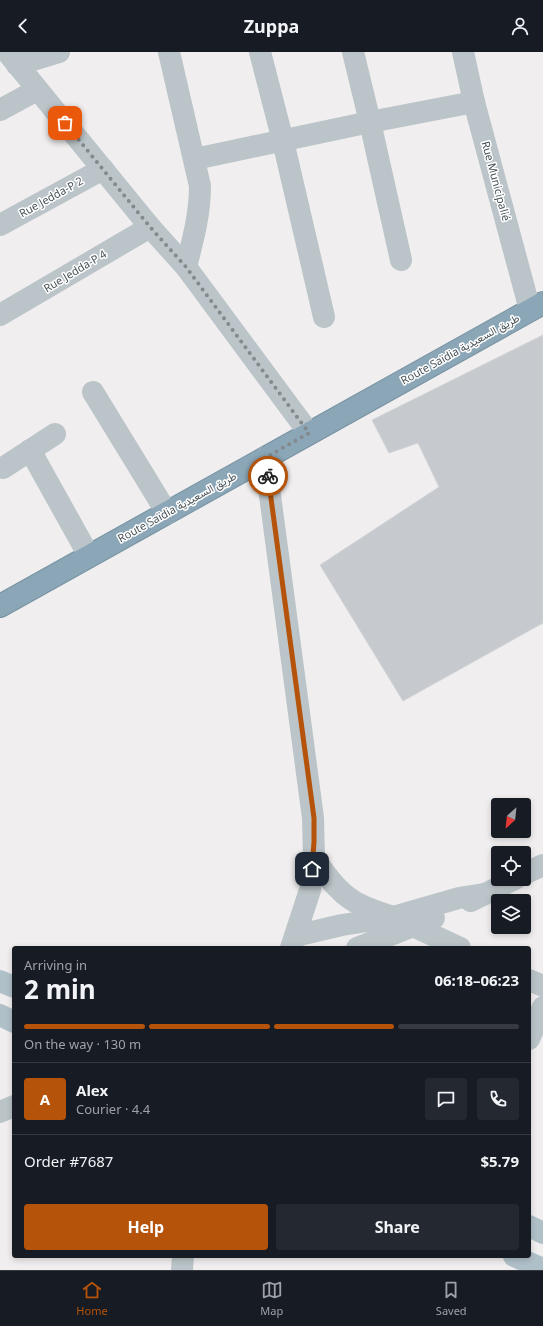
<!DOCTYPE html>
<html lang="en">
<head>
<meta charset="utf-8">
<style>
	body { margin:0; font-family:"Noto Sans",Vazirmatn,sans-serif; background:#242831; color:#f1f3f6; height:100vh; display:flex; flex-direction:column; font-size:15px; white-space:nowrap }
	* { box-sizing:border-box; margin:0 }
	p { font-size:13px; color:#9ea1a6 }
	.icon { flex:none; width:22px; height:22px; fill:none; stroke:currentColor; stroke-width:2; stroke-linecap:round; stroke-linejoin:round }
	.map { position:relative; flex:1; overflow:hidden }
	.side { position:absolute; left:12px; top:894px; width:519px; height:312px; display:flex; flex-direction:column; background:#171b24; border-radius:4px; box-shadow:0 2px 6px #0003 }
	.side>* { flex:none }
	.needle { width:26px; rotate:207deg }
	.tools { position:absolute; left:491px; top:746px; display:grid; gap:8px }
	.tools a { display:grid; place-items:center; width:40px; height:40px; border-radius:4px; background:#171b24; box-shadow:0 2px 6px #0003; font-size:20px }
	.pin { position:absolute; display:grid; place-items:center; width:34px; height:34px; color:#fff; margin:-17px; border-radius:8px; box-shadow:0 2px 6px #0006 }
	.courier { position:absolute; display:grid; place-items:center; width:40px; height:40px; margin:-20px; border:3px solid #b45309; border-radius:50%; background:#fff; color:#222; box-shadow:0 1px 5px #0007 }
	.head em { font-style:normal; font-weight:700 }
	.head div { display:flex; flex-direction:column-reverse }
	.head { display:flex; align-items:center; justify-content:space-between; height:68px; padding:0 12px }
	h1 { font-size:26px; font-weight:700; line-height:30px }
	.bar { display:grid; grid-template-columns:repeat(4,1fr); gap:6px 4px; align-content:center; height:48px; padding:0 12px }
	.bar i { height:5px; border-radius:3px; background:#363941 }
	.bar .on { background:#b45309 }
	.bar p { grid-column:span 4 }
	.line { display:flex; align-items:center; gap:10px; padding:0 12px; border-top:1px solid #363941 }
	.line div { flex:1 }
	.round { display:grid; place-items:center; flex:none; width:42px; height:42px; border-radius:4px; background:#242831 }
	.primary-button { display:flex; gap:8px; margin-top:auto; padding:8px 12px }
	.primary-button a { flex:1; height:46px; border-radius:4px; background:#b45309; color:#fff; font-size:16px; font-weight:700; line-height:46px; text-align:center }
	.primary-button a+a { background:#242831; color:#f1f3f6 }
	header { display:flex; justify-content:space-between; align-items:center; height:52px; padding:0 12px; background:#171b24; font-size:18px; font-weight:700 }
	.tabs { display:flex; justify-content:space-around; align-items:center; height:56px; border-top:1px solid #363941; background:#171b24; font-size:11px; color:#9ea1a6 }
	.tabs a { display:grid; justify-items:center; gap:2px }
	.tabs .on { color:#b45309 }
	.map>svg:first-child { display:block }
	.building { fill:#c6c9cd; stroke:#d2d5d8 }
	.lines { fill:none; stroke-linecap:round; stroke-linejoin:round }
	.highway-casing { stroke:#7692a2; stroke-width:24 }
	.minor { stroke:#bbc4c8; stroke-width:22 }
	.major { stroke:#b0c0c9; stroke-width:22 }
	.highway { stroke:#8ba6b6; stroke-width:22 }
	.done { stroke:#83898c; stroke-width:4; stroke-dasharray:0 7.2 }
	.route { stroke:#b45309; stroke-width:5 }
	.labels { text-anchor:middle; stroke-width:3; stroke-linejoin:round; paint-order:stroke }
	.street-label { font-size:11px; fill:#485358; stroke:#fff }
</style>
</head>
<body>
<header><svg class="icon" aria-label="back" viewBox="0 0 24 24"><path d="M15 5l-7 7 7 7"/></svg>Zuppa<svg class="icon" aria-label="person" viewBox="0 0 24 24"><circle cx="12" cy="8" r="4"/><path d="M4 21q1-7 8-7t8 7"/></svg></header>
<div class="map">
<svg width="543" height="1218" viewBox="0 0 543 1218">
	<rect width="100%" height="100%" fill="#f0eeee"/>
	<!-- building -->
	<polygon class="building" points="543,283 543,571 403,649 320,513 439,435 418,391 389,401 372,368"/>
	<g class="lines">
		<defs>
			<polyline id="highway" points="0,554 543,251"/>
		</defs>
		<!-- highway casing -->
		<use href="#highway" class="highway-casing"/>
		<!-- minor -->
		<g class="minor">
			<polyline points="7,0 150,175 186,215 309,381"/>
			<path d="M169,0L200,134C200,162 193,188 186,215"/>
			<polyline points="260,0 283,89 324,265"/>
			<polyline points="353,0 370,70 401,208"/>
			<polyline points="463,0 474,50 530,258"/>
			<polyline points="17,13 59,0"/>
			<polyline points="0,58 37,38"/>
			<polyline points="195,107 370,70 474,50"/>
			<polyline points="0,173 103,117"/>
			<polyline points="0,263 150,175"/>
			<polyline points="93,340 167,461"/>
			<polyline points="30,398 89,504"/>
			<polyline points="265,406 313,766 314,806 310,838 291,896"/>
			<polyline points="3,416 55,382"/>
			<path d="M314,806C327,824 341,845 363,854C372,858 381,861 390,864"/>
			<polyline points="524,822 543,813"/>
			<polyline points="471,849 515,827"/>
			<polyline points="413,874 460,896"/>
			<polyline points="295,884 342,873 393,865 459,846 484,842"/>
			<polyline points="357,896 434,866"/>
			<polyline points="529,928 543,934"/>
			<polyline points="529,987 543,955"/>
			<polyline points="0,1060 14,1054"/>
			<polyline points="182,1218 183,1204"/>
		</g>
		<!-- major -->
		<g class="major">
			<polyline points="0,929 14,935"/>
			<polyline points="0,963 14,970"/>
			<polyline points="529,1174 543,1181"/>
			<polyline points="514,1204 543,1217"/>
		</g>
		<!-- highway -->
		<use href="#highway" class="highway"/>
	</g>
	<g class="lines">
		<!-- done -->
		<polyline class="done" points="65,71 150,175 186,215 309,381 265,406 268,424"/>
		<!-- route -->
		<polyline class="route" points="268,424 314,766 314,790 312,817"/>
	</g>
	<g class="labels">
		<!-- street labels -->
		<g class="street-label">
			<text transform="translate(496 129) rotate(75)" y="4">Rue Municipalié</text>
			<text transform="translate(51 145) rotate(-29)" y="4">Rue Jedda-P 2</text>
			<text transform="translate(75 219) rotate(-31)" y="4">Rue Jedda-P 4</text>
			<text transform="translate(460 297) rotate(-29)" y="4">Route Saïdia طريق السعيدية</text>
			<text transform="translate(177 455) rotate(-29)" y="4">Route Saïdia طريق السعيدية</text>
		</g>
	</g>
</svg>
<div class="tools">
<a><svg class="needle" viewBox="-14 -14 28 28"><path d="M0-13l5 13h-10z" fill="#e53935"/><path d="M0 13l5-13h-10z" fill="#9ea1a6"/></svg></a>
<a><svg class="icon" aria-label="locate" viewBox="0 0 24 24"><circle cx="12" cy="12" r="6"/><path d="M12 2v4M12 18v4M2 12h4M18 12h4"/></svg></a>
<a><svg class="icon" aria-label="layers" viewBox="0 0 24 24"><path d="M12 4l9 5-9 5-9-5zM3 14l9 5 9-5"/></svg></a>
</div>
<div class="pin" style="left:65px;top:71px;background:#ea580c"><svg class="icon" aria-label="bag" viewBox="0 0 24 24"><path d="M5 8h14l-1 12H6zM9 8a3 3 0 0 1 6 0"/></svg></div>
<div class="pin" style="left:312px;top:817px;background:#1f2937"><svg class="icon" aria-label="home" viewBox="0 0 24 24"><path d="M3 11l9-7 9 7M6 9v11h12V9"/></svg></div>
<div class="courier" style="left:268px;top:424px"><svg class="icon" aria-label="bike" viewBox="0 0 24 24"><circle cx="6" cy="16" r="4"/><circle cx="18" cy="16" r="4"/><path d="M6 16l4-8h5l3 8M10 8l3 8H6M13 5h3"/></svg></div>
<section class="side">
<div class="head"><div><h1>2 min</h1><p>Arriving in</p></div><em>06:18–06:23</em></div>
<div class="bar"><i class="on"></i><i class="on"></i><i class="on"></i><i></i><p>On the way · 130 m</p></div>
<div class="line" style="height:72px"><b class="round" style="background:#b45309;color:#fff">A</b><div><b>Alex</b><p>Courier · 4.4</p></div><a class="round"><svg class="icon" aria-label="chat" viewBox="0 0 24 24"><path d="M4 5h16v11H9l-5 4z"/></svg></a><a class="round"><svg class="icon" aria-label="phone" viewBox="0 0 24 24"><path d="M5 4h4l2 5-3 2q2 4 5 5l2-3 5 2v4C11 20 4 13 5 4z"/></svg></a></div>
<div class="line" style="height:52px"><div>Order #7687</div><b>$5.79</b></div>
<div class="primary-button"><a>Help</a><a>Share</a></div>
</section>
</div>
<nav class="tabs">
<a class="on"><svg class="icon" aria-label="home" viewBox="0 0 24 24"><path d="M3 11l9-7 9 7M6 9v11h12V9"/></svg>Home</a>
<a><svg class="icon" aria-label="map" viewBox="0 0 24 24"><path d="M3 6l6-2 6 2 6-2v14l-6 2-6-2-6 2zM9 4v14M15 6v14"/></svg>Map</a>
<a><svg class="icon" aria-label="saved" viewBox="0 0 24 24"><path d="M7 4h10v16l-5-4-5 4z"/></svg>Saved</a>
</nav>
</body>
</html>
